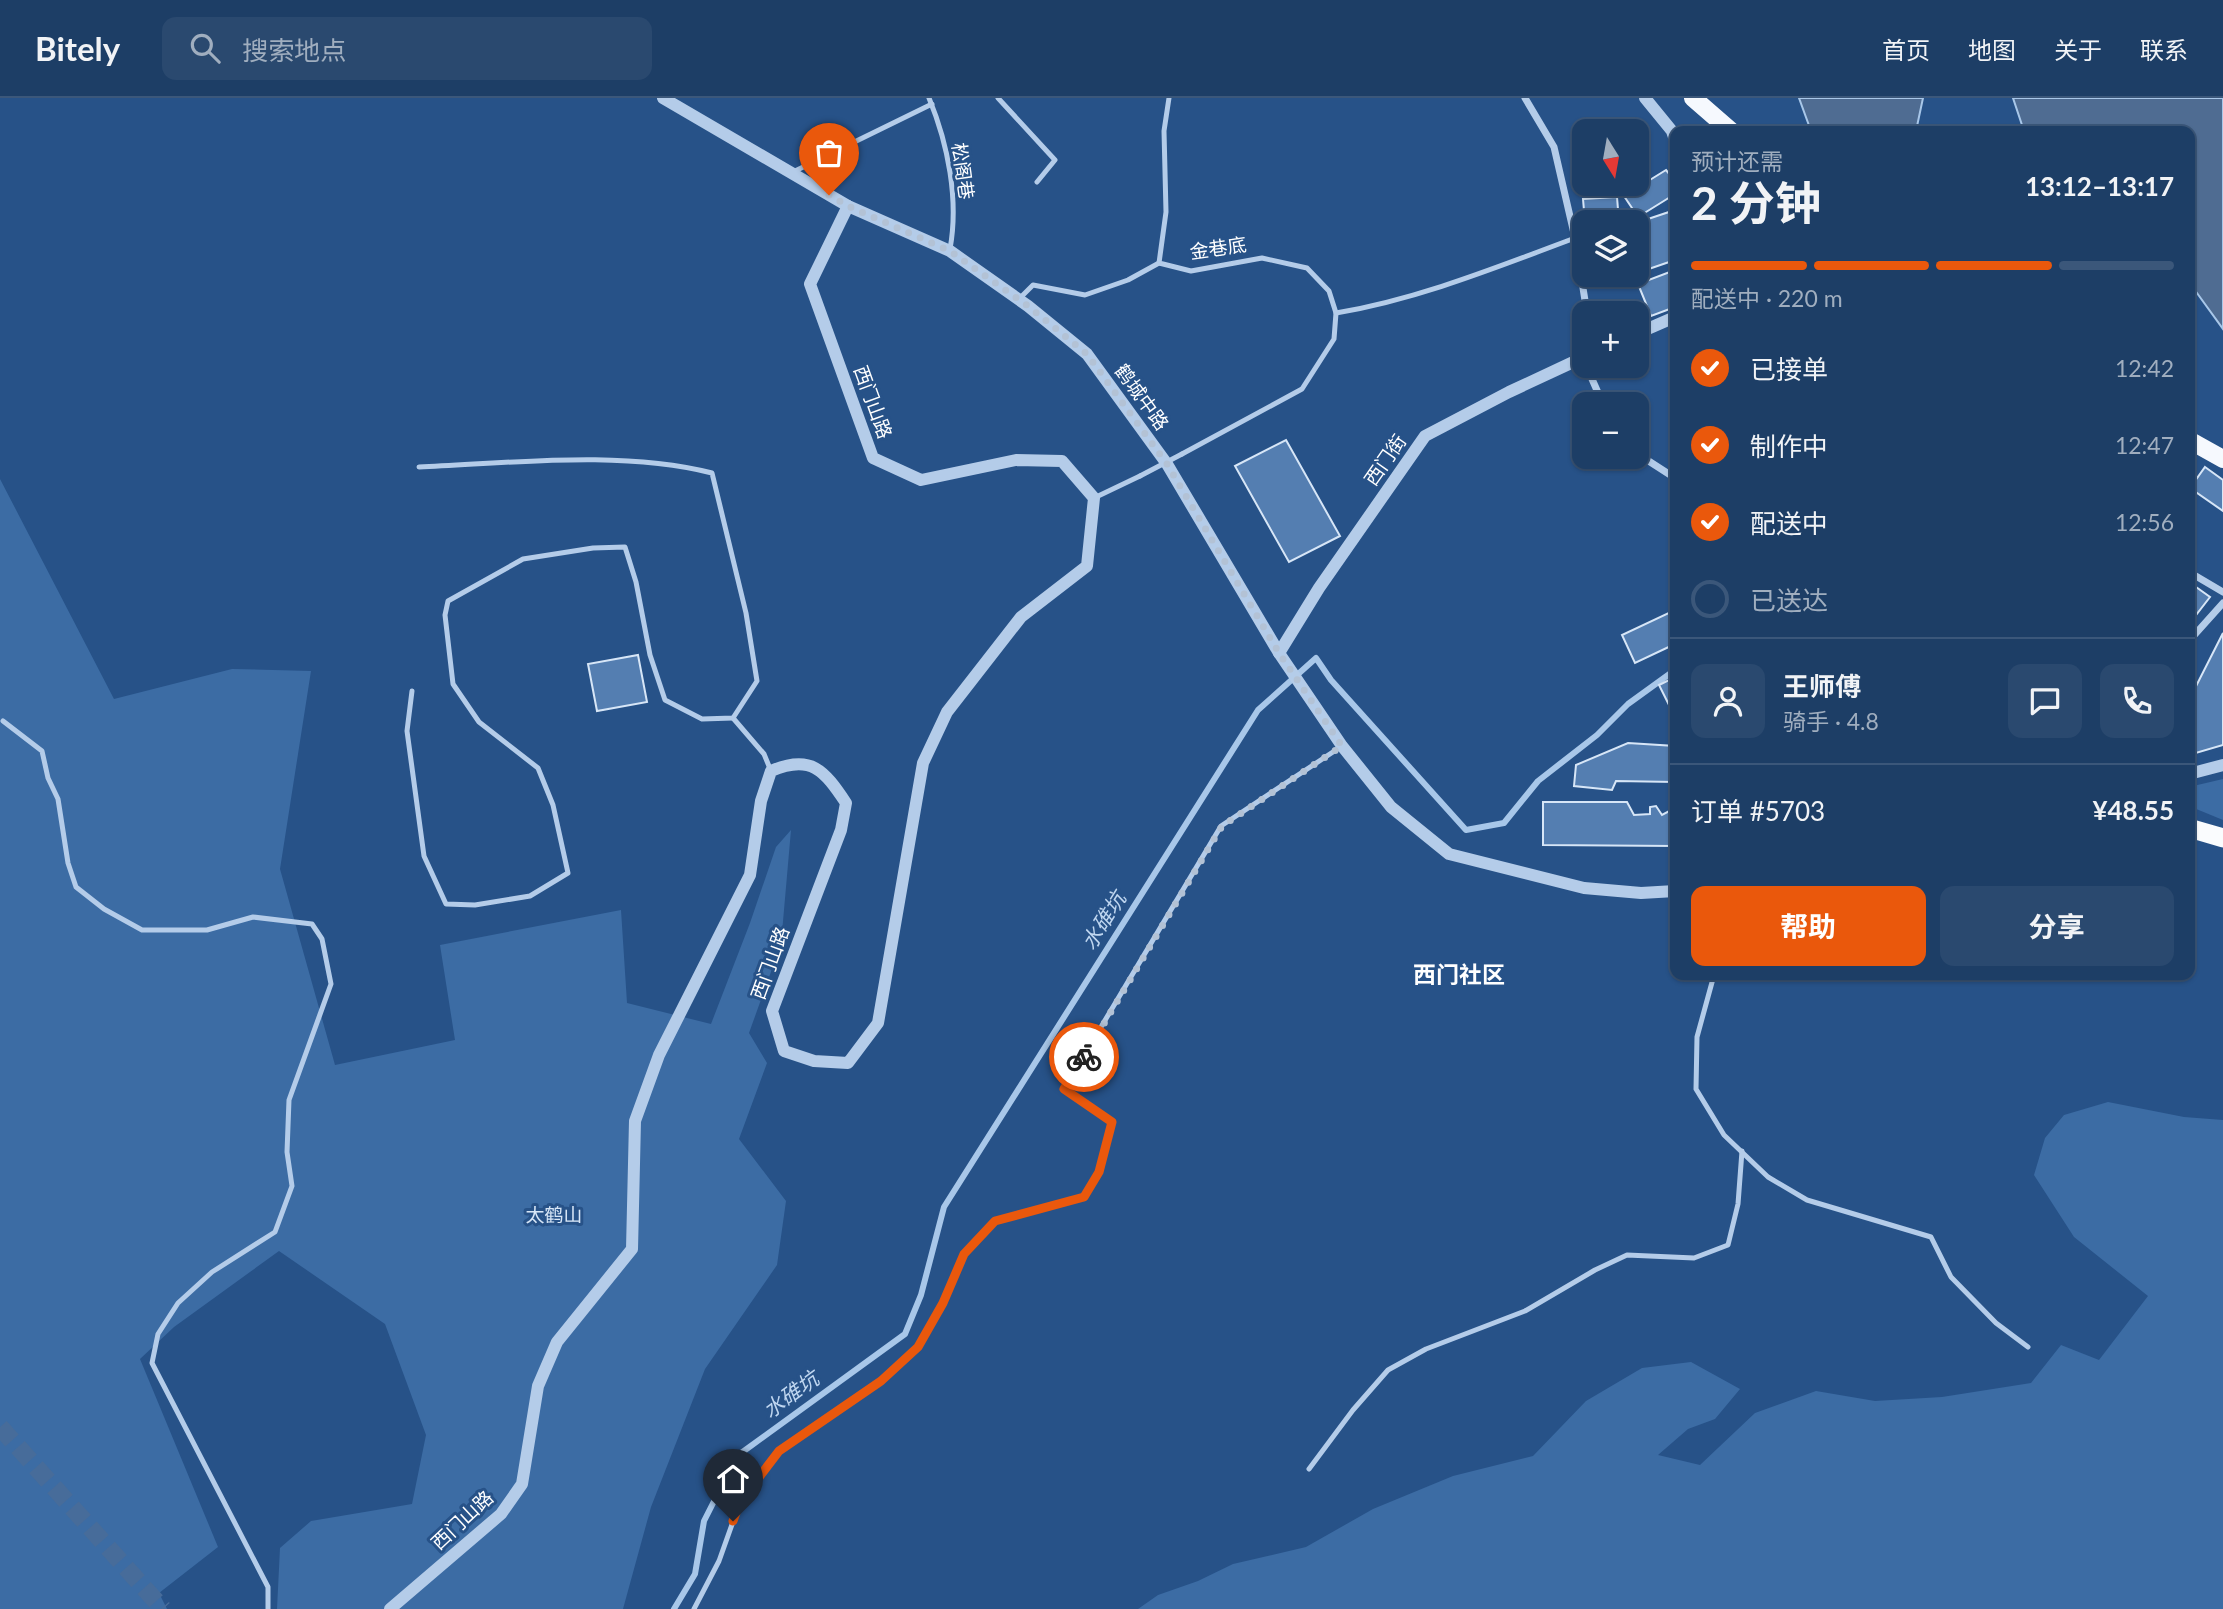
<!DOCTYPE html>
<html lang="zh">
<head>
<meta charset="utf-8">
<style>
	body { margin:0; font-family:Lato,"Noto Sans SC",sans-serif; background:#2a496f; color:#f1f3f6; height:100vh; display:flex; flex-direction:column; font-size:26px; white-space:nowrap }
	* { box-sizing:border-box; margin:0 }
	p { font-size:23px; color:#a0aebf }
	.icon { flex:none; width:38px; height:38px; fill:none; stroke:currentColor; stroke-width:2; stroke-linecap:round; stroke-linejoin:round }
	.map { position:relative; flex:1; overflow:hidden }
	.drawer { position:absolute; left:1670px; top:28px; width:525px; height:854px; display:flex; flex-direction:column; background:#1d3e66; border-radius:14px; box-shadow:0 2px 5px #0004,0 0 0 2px #3b577a }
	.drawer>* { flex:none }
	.needle { width:46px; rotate:169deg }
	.controls { position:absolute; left:1572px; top:21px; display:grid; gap:14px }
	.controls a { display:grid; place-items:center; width:77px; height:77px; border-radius:14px; background:#1d3e66; box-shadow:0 2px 5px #0004,0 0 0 2px #3b577a; font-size:35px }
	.pin { position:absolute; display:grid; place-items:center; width:60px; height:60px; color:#fff; margin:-72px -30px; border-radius:50% 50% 50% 0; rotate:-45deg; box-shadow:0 0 7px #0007 }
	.pin .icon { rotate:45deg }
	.courier { position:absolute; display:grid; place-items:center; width:70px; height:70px; margin:-35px; border:5px solid #ea580c; border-radius:50%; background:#fff; color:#222; box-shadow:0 2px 9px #0007 }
	.summary em { font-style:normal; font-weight:700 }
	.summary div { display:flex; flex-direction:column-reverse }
	.summary { display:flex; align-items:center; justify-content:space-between; height:119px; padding:0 21px }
	h1 { font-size:46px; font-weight:700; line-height:52px }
	.bar { display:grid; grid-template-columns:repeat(4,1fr); gap:10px 7px; align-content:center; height:84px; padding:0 21px }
	.bar i { height:9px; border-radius:5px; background:#3b577a }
	.bar .active { background:#ea580c }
	.bar p { grid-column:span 4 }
	.line { display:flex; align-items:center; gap:18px; padding:0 21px; border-top:2px solid #3b577a }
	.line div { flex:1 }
	.round { display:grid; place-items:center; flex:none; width:74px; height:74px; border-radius:14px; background:#2a496f }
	ol { padding:0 21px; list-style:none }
	li { display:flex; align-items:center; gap:21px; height:77px }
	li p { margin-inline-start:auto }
	li .icon { padding:7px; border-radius:50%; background:#ea580c; color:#fff; stroke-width:4 }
	li:last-child { color:#a0aebf }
	li i { width:38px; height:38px; border:4px solid #3b577a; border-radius:50% }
	.button { display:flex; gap:14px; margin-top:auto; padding:14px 21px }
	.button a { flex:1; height:80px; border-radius:14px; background:#ea580c; color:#fff; font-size:28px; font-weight:700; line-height:80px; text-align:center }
	.button a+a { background:#2a496f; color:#f1f3f6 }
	header { display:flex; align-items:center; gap:42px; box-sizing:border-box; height:98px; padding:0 35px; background:#1d3e66; border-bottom:2px solid #3b577a }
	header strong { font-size:33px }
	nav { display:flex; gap:38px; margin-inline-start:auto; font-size:24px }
	.search { width:490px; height:63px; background:#2a496f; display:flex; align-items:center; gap:18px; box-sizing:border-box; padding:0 24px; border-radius:14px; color:#a0aebf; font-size:26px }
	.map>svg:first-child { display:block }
	.green { fill:#3c6ca4 }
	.water { fill:#4f6c92; stroke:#a8c7e9; stroke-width:2 }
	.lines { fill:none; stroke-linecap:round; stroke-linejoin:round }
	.stream { stroke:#a8c7e9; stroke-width:6 }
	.building { fill:#547eb1; stroke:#d7e6f7; stroke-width:2 }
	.primary-tunnel { stroke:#476c9a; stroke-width:18; stroke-dasharray:18 9; stroke-linecap:butt }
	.service { stroke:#b4cce9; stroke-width:5 }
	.minor { stroke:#b4cce9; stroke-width:7 }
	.tertiary { stroke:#b4cce9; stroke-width:12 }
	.primary { stroke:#f6f9fe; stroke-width:18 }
	.trunk { stroke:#fafcfe; stroke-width:19 }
	.service-bridge { stroke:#b4cce9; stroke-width:5 }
	.done { stroke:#b3c2d5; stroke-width:7; stroke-dasharray:0 12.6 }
	.route { stroke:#ea580c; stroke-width:9 }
	.labels { text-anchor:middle; stroke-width:6; stroke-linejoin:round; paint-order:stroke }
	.street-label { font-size:19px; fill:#fff; stroke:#275288 }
	.park-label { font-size:19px; fill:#d7e6f7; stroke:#275288 }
	.water-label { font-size:21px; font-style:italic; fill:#bfd6f0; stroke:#275288 }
	.quarter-label { font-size:23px; font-weight:bold; fill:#fff; stroke:#275288 }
</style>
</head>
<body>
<header>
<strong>Bitely</strong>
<div class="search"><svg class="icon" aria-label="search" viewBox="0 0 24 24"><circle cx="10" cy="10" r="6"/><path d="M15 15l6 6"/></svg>搜索地点</div>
<nav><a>首页</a><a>地图</a><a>关于</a><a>联系</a></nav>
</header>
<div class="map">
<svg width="2223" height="1511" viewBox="0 0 2223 1511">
	<rect width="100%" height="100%" fill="#275288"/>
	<!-- green -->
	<g class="green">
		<polygon points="0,381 114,601 232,571 311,573 280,771 335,967 455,942 440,847 621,812 627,905 711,926 750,825 776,749 791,732 781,846 749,935 767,965 739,1041 786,1103 777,1167 705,1271 651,1409 623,1511 277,1511 280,1450 311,1423 412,1406 426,1337 385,1226 279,1153 174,1229 140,1261 218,1449 159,1495 167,1511 0,1511"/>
		<polygon points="2223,681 2223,722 2189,708 2189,689"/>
		<polygon points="2108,1004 2184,1019 2223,1022 2223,1511 1138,1511 1158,1497 1198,1483 1233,1466 1306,1449 1373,1411 1453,1378 1533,1358 1586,1303 1642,1270 1691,1264 1740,1291 1715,1321 1688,1331 1658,1357 1700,1367 1755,1315 1816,1293 1875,1303 1942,1299 2031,1285 2061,1247 2099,1262 2148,1198 2074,1139 2034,1077 2045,1040 2064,1017"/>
	</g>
	<!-- water -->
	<g class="water">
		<polygon points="1799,0 1923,0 1916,33 1811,33"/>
		<polygon points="2013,0 2223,0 2223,231 2189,184 2189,33 2024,33"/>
	</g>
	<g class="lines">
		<!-- stream -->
		<polyline class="stream" points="674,1511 695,1476 704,1423 737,1358 905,1236 921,1197 944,1109 1258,612 1316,560 1331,582 1466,732 1504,725 1538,683 1597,637 1628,606 1675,572"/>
	</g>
	<!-- building -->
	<g class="building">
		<polygon points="1666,72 1675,83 1675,96 1638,119 1624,98"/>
		<polygon points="1617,99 1619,124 1585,124 1583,101"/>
		<polygon points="1675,112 1675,162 1637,175 1636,125"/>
		<polygon points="1675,172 1675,209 1651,218 1638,186"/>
		<polygon points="1286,342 1340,438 1289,464 1235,368"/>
		<polygon points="2205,369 2223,382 2223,413 2190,390"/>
		<polygon points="2189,484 2210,499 2189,526"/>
		<polygon points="1675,512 1675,546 1635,565 1622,537"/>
		<polygon points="2223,535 2223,647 2189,657 2189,602"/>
		<polygon points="638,557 647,604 597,613 588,566"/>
		<polygon points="1675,579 1675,619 1659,587"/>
		<polygon points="1628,645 1675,648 1675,684 1616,683 1612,692 1574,688 1576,667"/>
		<polygon points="1543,704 1627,704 1634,717 1650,716 1650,709 1656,708 1662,717 1675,710 1675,748 1543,747"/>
	</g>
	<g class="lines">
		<!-- primary-tunnel -->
		<polyline class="primary-tunnel" points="0,1329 163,1511"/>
		<!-- service -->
		<g class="service">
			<path d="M929,0C948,46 959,102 950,151"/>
			<polyline points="998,0 1055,62 1037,84"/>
			<polyline points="1169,0 1164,33 1166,114 1159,165 1191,173 1262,160 1307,170 1329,193 1336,215 1334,241 1302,291 1182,356"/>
			<polyline points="793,74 932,6"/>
			<polyline points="1019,201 1033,187 1085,197 1128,182 1159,165"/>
			<path d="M1336,215C1419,201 1497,169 1575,140"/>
			<polyline points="1094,400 1140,378"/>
			<path d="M412,593L407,633L424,758L446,806L475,807L530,798L568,775L553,707L538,670L479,624L453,586L445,517L448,503L523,461L593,450L625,449L636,484L650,557L665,602L702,621L733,620L757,583L746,515L712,375C621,352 513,365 419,369"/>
			<polyline points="733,620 764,656 771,673"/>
			<polyline points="3,623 42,653 48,680 58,701 68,765 76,789 104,811 142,832 207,832 253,819 312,826 322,841 331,886 289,1002 287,1054 292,1088 275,1134 212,1174 178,1205 158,1236 152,1265 268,1489 268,1511"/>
			<polyline points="1714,877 1697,939 1696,991 1724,1037 1768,1079 1807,1102 1931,1139 1951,1179 1996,1225 2028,1249"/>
			<polyline points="1309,1371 1353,1312 1388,1272 1426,1251 1525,1213 1595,1172 1627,1157 1694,1160 1728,1147 1738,1106 1742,1053"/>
			<polyline points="694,1511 719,1463 740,1404 779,1353 881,1283 917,1249 943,1205 964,1156 995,1123 1085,1099 1099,1074 1112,1024 1064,991 1221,728 1342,648"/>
		</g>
		<!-- minor -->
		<g class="minor">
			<polyline points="1525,0 1554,49 1575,140 1587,215"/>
			<polyline points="1591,268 1592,281 1603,306"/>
			<polyline points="1636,352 1644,360 1675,380"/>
			<polyline points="2189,474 2223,494"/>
			<polyline points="2189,543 2223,505"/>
		</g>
		<!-- tertiary -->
		<g class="tertiary">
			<polyline points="663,0 848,108 950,153 1028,208 1087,256 1167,366 1279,555 1342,648 1391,709 1449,756 1584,790 1641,795 1675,793"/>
			<polyline points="1645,0 1672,33 1675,42"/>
			<polyline points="1636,236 1675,219"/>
			<polyline points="1279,555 1319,490 1425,338 1509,294 1584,259"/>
			<polyline points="2189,676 2223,667"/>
			<path d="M390,1511L501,1416L522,1386L538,1288L557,1244L632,1151L635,1023L659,957L750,777L761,703L771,673C811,656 824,672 846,705L841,732L772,913L784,953L814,963L848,965L878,925L923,665L947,614L1021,519L1087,468L1094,400L1062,363L1016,362L921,382L873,360L810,186L848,108"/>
		</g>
		<!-- primary -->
		<g class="primary">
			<polyline points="1693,0 1731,33"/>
			<polyline points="2189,342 2223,361"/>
		</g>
		<!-- trunk -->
		<polyline class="trunk" points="2189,730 2223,740"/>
		<!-- service-bridge -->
		<polyline class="service-bridge" points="1140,378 1182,356"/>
	</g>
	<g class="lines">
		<!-- done -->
		<polyline class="done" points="829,97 848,108 950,153 1028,208 1087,256 1167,366 1279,555 1342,648 1222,728 1084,959"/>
		<!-- route -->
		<polyline class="route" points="733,1423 740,1404 779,1353 881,1283 918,1249 943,1205 964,1156 995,1123 1084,1099 1099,1074 1112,1024 1064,991 1084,959"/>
	</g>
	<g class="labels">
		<!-- street labels -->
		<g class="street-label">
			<text transform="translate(963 73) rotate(82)" y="7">松阁巷</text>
			<text transform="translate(1218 150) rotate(-8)" y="7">金巷底</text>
			<text transform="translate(1142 299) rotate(54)" y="7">鹤城中路</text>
			<text transform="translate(873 304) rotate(70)" y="7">西门山路</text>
			<text transform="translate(1385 362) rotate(-55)" y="7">西门街</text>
			<text transform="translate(770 865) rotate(-70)" y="7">西门山路</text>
			<text transform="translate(462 1422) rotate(-43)" y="7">西门山路</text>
		</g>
		<!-- park labels -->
		<g class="park-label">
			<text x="554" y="1124">太鹤山</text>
		</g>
		<!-- water labels -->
		<g class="water-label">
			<text transform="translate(1104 823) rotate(-58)" y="7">水碓坑</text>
			<text transform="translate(791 1297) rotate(-36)" y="7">水碓坑</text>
		</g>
		<!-- quarter labels -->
		<g class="quarter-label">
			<text x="1459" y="885">西门社区</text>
		</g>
	</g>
</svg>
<div class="controls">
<a><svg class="needle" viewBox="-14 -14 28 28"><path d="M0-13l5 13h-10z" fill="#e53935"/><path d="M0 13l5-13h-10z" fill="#a0aebf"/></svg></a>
<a><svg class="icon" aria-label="layers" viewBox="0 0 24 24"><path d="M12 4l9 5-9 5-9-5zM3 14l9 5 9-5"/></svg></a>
<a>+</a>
<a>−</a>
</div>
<div class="pin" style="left:829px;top:97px;background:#ea580c"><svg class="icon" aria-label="bag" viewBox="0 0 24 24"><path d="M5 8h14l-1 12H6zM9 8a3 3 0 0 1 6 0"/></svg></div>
<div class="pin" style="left:733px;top:1423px;background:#1f2937"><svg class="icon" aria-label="home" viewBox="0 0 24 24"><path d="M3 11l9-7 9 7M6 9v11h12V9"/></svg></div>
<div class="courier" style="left:1084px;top:959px"><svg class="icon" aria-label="bike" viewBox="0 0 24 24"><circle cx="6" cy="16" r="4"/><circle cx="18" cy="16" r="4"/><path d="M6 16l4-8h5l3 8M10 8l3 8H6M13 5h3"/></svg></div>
<section class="drawer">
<div class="summary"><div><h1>2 分钟</h1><p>预计还需</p></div><em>13:12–13:17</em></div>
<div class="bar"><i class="active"></i><i class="active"></i><i class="active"></i><i></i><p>配送中 · 220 m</p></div>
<ol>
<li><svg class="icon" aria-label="check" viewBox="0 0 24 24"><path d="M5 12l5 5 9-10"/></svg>已接单<p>12:42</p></li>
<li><svg class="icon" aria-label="check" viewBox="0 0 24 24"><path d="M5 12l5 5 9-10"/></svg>制作中<p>12:47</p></li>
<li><svg class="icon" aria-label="check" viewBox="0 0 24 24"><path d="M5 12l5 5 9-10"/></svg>配送中<p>12:56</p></li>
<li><i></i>已送达</li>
</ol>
<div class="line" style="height:126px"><a class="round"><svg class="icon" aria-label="person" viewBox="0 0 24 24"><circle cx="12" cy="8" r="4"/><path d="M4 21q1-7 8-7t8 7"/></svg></a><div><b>王师傅</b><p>骑手 · 4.8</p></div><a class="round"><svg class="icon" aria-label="chat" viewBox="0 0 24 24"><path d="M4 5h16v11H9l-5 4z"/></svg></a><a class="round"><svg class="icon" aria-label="phone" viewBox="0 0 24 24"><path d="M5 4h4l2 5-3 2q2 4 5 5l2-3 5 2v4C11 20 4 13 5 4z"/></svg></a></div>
<div class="line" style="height:91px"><div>订单 #5703</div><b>¥48.55</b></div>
<div class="button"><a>帮助</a><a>分享</a></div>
</section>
</div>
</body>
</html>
